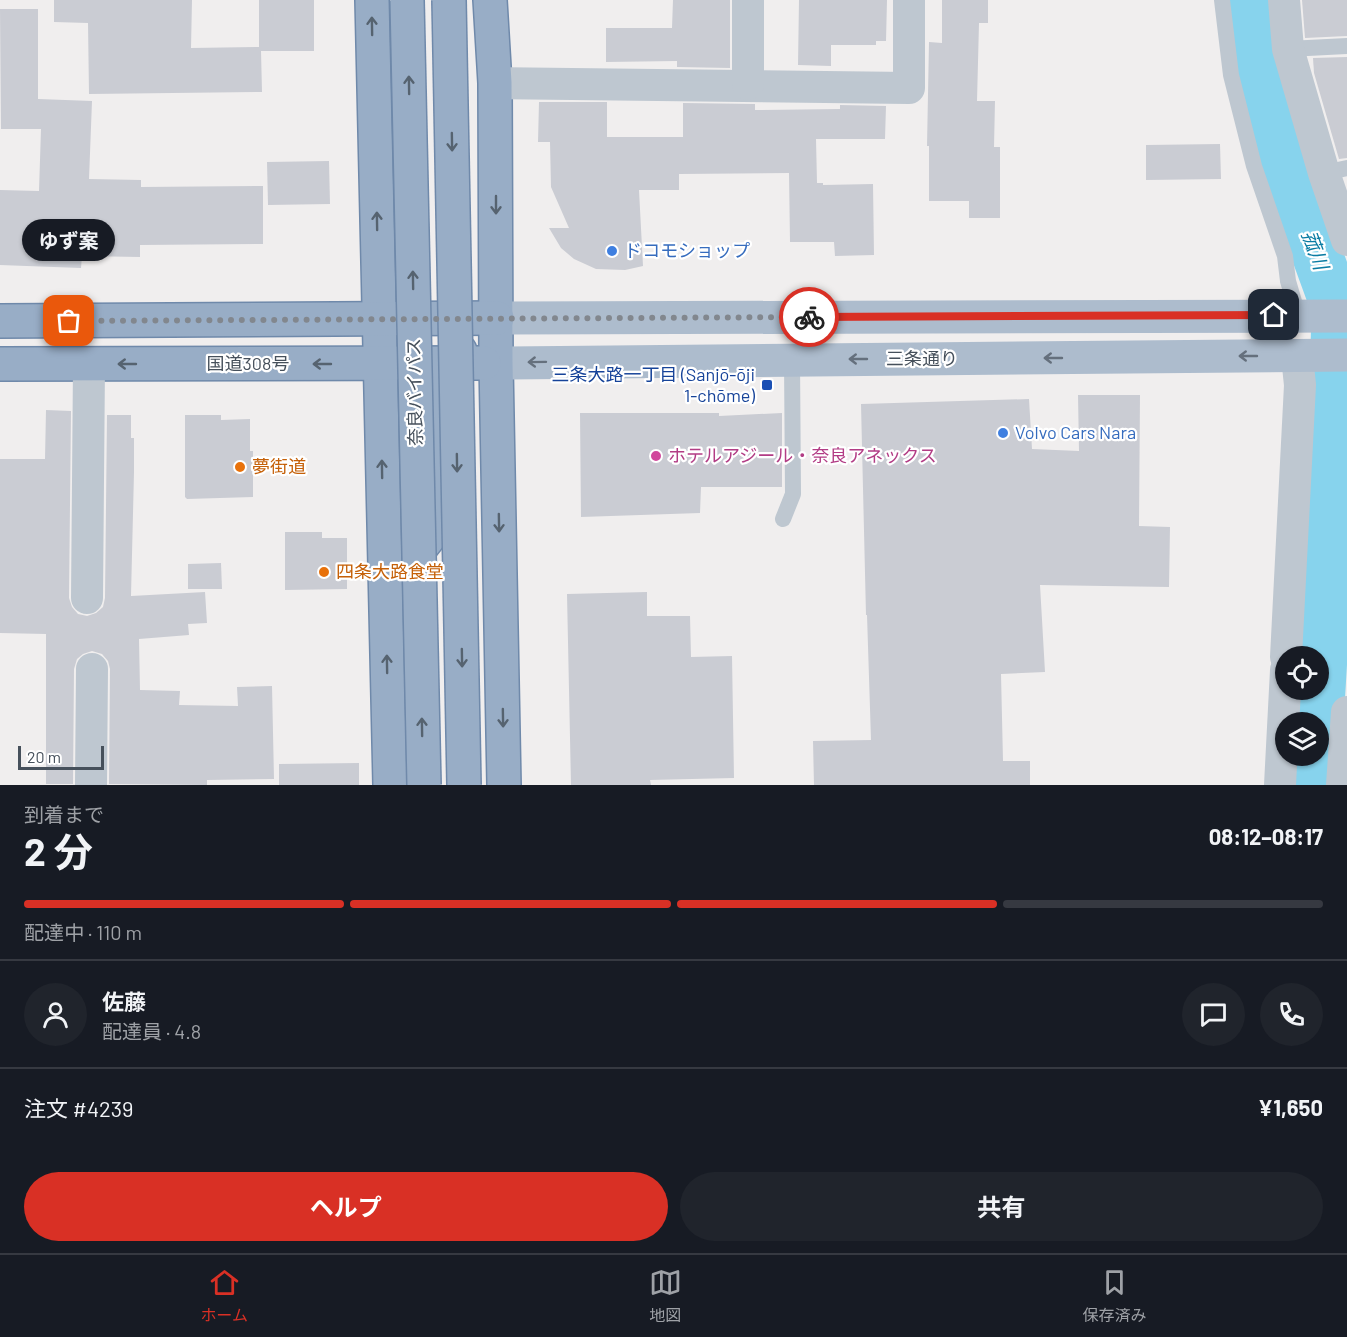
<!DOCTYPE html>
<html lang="ja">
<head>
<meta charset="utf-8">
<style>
	body { margin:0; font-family:Barlow,"Noto Sans JP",sans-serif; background:#20242c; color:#f1f3f6; height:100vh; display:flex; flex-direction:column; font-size:22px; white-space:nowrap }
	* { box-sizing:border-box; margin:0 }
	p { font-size:20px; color:#9ea1a6 }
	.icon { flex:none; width:33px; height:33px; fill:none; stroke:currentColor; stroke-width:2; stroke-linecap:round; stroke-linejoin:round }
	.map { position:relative; height:785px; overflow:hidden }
	.panel { display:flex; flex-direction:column; background:#171b24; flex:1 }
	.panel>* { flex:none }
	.tools { position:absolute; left:1275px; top:646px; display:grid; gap:12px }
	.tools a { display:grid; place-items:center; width:54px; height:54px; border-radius:50%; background:#171b24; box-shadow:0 2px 4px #0004; font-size:30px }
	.scale { position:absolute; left:18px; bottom:15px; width:86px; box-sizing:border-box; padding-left:6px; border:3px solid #46505b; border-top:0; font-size:16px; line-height:21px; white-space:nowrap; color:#46505b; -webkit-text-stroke:4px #fff; paint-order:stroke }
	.pin { position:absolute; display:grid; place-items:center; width:51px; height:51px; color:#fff; margin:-26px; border-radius:12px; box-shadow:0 3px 9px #0006 }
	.courier { position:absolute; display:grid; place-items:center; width:60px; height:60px; margin:-30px; border:4px solid #d93025; border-radius:50%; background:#fff; color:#222; box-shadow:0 2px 8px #0007 }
	.bubble { position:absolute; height:42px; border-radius:21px; background:#171b24; box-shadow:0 2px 4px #0004; font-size:20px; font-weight:700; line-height:42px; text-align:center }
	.headline em { font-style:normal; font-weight:700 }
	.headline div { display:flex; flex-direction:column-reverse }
	.headline { display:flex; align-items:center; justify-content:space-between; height:102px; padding:0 24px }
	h1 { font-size:39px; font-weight:700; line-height:45px }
	.bar { display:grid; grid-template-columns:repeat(4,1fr); gap:9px 6px; align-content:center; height:72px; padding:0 24px }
	.bar i { height:8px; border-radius:4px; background:#363941 }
	.bar .current { background:#d93025 }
	.bar p { grid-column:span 4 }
	.line { display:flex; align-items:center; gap:15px; padding:0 24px; border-top:2px solid #363941 }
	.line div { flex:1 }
	.round { display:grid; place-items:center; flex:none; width:63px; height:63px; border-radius:32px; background:#20242c }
	.action { display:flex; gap:12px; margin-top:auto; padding:12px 24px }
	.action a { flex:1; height:69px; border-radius:36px; background:#d93025; color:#fff; font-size:24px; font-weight:700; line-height:69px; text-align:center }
	.action a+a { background:#20242c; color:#f1f3f6 }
	.tab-bar { display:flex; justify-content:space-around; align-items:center; height:84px; border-top:2px solid #363941; background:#171b24; font-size:16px; color:#9ea1a6 }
	.tab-bar a { display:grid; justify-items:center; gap:3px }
	.tab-bar .current { color:#d93025 }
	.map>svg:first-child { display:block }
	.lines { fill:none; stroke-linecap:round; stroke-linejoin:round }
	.river { stroke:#87d3ed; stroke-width:51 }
	.building { fill:#caccd3 }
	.trunk-casing { stroke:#6f89aa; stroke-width:36 }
	.service { stroke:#bec7d0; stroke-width:16 }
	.minor { stroke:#bec7d0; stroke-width:32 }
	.primary { stroke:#adbccd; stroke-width:33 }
	.trunk { stroke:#98adc6; stroke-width:33 }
	.trunk-bridge-casing { stroke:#6f89aa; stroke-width:36; stroke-linecap:butt }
	.trunk-bridge { stroke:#98adc6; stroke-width:33 }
	.oneway { stroke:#566370 }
	.oneway2 { stroke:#65707d }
	.done { stroke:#82878e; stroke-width:6; stroke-dasharray:0 10.8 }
	.route { stroke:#d93025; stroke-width:8 }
	.shop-dot { fill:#3f7fe0; stroke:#fff; stroke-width:2 }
	.transit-dot { fill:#1a4fb4; stroke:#fff; stroke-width:2 }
	.hotel-dot { fill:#d1479c; stroke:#fff; stroke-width:2 }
	.food-dot { fill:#e8710a; stroke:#fff; stroke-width:2 }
	.labels { text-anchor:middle; stroke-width:4.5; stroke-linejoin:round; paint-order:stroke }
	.shop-label { font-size:18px; fill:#366cbe; stroke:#fff; text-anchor:start }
	.street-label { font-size:18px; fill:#46505b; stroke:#fff }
	.transit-label { font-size:18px; fill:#164399; stroke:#fff; text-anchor:end }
	.hotel-label { font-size:18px; fill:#b23c85; stroke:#fff; text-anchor:start }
	.food-label { font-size:18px; fill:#c56008; stroke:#fff; text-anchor:start }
	.water-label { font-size:20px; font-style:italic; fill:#0a7ca3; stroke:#fff }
</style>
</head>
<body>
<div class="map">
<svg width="1347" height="785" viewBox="0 0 1347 785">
	<rect width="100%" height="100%" fill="#f0eeee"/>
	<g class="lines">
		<!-- river -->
		<g class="river">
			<polyline points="1246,0 1248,32 1271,128 1337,309 1333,470 1318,723"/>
			<polyline points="1314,785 1316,756"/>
		</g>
	</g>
	<!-- building -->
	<g class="building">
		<polygon points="54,0 192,0 191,48 259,47 259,0 314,0 314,51 261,51 262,92 89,94 88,23 54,22"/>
		<polygon points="673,0 730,0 730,68 677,67 677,61 606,62 606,28 672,28"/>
		<polygon points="799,0 887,0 886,41 876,41 876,45 831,45 831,66 798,65"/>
		<polygon points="942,0 988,0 988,23 979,23 977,101 995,101 994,147 1000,147 1000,218 969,218 969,201 929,201 929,146 927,146 929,42 942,43"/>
		<polygon points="1302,0 1347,0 1347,36 1305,38"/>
		<polygon points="0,9 38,9 38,99 92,101 89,179 141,180 141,187 263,186 263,244 140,245 140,257 82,256 81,268 0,265 0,190 39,191 41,129 1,129"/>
		<polygon points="1347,57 1347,158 1339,159 1314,73 1313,58"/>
		<polygon points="539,102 607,102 607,137 683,137 683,103 755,104 755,110 840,109 840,105 886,106 885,139 816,139 817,183 823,183 823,185 873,184 874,255 835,256 834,242 790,242 789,173 679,174 679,190 639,190 643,266 625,270 596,269 574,259 561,248 549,228 569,228 551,187 550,142 538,142"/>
		<polygon points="1220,144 1221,179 1146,180 1146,145"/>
		<polygon points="329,161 330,204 268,205 267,162"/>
		<polygon points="1078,395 1140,395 1139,526 1170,527 1169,587 1040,585 1045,672 1001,674 1003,761 1030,761 1030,785 814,785 813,741 871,740 867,615 866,615 861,404 1029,399 1032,449 1079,451"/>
		<polygon points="46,410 71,411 69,598 72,607 78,614 87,616 96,613 103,607 105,598 107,415 131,415 131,438 134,438 134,472 131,596 205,592 207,623 188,624 189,635 139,639 140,690 180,691 179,705 238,706 237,687 272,686 274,779 207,780 207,785 109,784 110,669 108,661 102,654 92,651 83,654 77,659 74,669 73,784 46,784 46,634 0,633 0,459 45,459"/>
		<polygon points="580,413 719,413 719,416 782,413 782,487 701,487 700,513 581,517"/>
		<polygon points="185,415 221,415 221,420 250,419 250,451 253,451 253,497 187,499 185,497"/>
		<polygon points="285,532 322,532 322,538 347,538 347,589 285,590"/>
		<polygon points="221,563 222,589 188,589 188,564"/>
		<polygon points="647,592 647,616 690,616 691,657 732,656 734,778 650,780 651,785 571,785 567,594"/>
		<polygon points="359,763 359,785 279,785 279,764"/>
	</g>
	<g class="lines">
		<defs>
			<g id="trunk">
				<polyline points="372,0 390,785"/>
				<polyline points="490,0 495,83 496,363 504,785"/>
				<polyline points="0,321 497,318"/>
				<polyline points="0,364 484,363"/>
				<polyline points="419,550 430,536 435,506 437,400 443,381 460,351"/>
			</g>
		</defs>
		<!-- trunk casing -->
		<use href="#trunk" class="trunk-casing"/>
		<!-- service -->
		<g class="service">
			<polyline points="1222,0 1231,75 1254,166 1285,256 1288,281 1298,315"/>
			<polyline points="1288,49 1347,46"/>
			<polyline points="1324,173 1347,168"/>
			<polyline points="783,519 793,494 792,360"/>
		</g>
		<!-- minor -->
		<g class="minor">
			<polyline points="1284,0 1288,49 1324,173 1347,240"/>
			<polyline points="495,83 909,88 909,0"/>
			<polyline points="748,84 748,0"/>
			<polyline points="87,598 89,364"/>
			<polyline points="1286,657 1300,385 1297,356"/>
			<polyline points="91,785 92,669"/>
			<polyline points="1280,785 1286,670"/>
			<polyline points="1342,785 1347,712"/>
		</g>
		<!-- primary -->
		<g class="primary">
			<polyline points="497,318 1347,316"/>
			<polyline points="496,363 1347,355"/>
		</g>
		<!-- trunk -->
		<use href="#trunk" class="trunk"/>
		<defs>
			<g id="trunk-bridge">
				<polyline points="407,0 424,785"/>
				<polyline points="449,0 464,785"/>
			</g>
		</defs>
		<!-- trunk-bridge casing -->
		<use href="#trunk-bridge" class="trunk-bridge-casing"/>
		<!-- trunk-bridge -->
		<use href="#trunk-bridge" class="trunk-bridge"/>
	</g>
	<!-- one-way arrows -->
	<defs><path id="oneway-shaft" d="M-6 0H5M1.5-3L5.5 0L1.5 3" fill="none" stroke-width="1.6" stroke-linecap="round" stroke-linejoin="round" transform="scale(1.5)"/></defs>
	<g class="oneway">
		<use href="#oneway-shaft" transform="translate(372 26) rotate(-91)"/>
		<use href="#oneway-shaft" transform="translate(409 85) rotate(-91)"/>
		<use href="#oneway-shaft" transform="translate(452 142) rotate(89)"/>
		<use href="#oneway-shaft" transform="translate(496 205) rotate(90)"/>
		<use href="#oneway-shaft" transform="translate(377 221) rotate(-91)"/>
		<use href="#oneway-shaft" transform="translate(413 280) rotate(-91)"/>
		<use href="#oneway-shaft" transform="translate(127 364) rotate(180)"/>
		<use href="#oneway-shaft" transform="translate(322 364) rotate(180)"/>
		<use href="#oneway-shaft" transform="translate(457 463) rotate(89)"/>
		<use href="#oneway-shaft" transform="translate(382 469) rotate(-91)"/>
		<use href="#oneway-shaft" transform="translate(499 523) rotate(89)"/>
		<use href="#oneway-shaft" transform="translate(462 658) rotate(89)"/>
		<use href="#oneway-shaft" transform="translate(387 664) rotate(-91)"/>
		<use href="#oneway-shaft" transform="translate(503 718) rotate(89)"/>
		<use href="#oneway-shaft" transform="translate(422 727) rotate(-91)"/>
	</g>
	<g class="oneway2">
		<use href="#oneway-shaft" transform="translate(1248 356) rotate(180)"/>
		<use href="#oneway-shaft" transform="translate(1053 358) rotate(180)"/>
		<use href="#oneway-shaft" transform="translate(858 359) rotate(180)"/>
		<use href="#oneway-shaft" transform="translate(537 362) rotate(179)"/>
	</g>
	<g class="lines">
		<!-- done -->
		<polyline class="done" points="69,321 809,317"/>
		<!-- route -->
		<polyline class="route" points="809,317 1274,315"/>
	</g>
	<!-- markers -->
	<g class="shop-dot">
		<circle cx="612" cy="251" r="6"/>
		<circle cx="1003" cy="433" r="6"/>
	</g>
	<rect class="transit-dot" x="761" y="379" width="12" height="12" rx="3"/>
	<circle class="hotel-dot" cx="656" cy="456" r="6"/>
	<g class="food-dot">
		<circle cx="240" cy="467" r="6"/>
		<circle cx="324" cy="572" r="6"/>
	</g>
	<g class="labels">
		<!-- shop labels -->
		<g class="shop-label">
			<text x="624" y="257">ドコモショップ</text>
			<text x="1015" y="439">Volvo Cars Nara</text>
		</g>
		<!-- street labels -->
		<g class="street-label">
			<text x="922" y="365">三条通り</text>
			<text x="248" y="370">国道308号</text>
			<text transform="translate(415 392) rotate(-91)" y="6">奈良バイパス</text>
		</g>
		<!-- transit labels -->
		<g class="transit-label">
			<text x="755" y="381">三条大路一丁目 (Sanjō-ōji<tspan x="755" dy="21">1-chōme)</tspan></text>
		</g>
		<!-- hotel labels -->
		<g class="hotel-label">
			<text x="668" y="462">ホテルアジール・奈良アネックス</text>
		</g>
		<!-- food labels -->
		<g class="food-label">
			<text x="252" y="473">夢街道</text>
			<text x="336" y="578">四条大路食堂</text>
		</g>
		<!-- water labels -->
		<g class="water-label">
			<text transform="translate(1315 250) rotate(70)" y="7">菰川</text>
		</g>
	</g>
</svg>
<div class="tools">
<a><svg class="icon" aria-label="locate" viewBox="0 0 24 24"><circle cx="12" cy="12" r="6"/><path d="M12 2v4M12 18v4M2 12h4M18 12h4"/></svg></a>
<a><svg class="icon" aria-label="layers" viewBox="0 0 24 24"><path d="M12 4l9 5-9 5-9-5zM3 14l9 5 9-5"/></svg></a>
</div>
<div class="scale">20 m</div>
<div class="pin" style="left:69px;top:321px;background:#ea580c"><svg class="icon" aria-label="bag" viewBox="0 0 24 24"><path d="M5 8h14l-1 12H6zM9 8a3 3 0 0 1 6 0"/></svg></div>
<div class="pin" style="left:1274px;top:315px;background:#1f2937"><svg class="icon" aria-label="home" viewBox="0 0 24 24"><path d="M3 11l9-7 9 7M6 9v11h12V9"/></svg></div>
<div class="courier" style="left:809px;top:317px"><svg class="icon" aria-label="bike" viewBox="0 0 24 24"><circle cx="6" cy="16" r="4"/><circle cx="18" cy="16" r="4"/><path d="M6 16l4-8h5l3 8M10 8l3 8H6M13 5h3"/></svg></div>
<div class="bubble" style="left:22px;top:219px;width:93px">ゆず案</div>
</div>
<section class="panel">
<div class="headline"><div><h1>2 分</h1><p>到着まで</p></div><em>08:12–08:17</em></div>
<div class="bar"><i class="current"></i><i class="current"></i><i class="current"></i><i></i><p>配達中 · 110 m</p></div>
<div class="line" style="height:108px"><a class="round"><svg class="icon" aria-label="person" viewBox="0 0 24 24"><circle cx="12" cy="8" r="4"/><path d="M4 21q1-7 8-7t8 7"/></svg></a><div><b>佐藤</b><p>配達員 · 4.8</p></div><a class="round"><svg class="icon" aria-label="chat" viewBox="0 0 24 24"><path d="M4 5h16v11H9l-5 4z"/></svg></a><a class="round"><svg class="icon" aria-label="phone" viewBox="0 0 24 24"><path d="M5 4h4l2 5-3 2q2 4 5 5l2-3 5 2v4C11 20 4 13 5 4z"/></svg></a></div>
<div class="line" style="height:78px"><div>注文 #4239</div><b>¥1,650</b></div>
<div class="action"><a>ヘルプ</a><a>共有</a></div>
</section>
<nav class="tab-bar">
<a class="current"><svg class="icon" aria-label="home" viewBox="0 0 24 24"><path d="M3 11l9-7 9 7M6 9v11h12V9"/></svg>ホーム</a>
<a><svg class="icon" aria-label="map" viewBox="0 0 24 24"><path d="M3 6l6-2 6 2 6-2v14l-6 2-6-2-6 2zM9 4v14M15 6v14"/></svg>地図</a>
<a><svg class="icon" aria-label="saved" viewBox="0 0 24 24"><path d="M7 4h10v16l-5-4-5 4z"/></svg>保存済み</a>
</nav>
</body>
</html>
